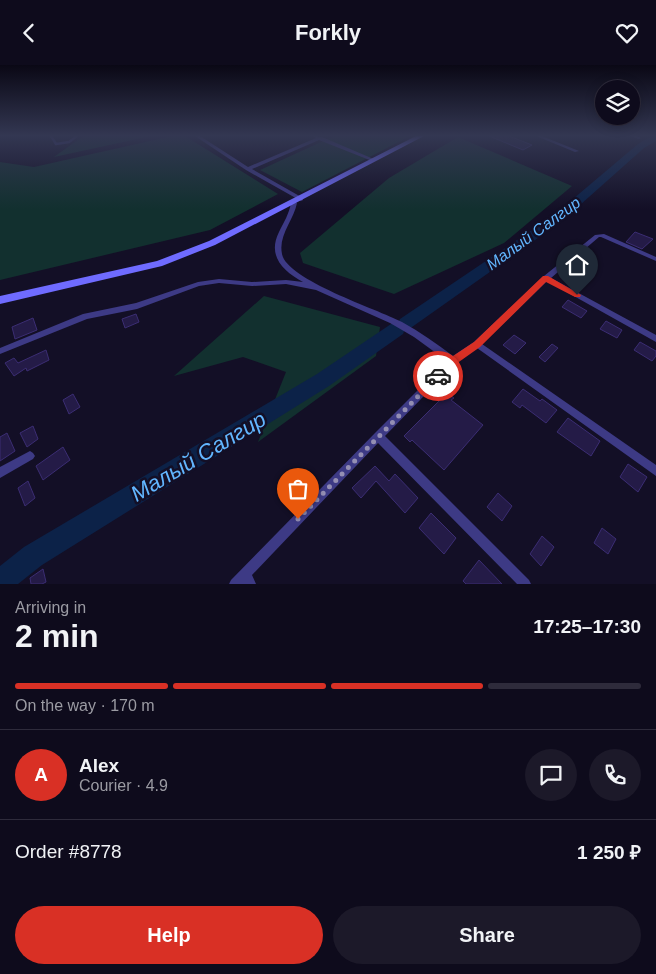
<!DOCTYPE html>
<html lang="en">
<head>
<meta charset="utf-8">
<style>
	body { margin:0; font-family:Helvetica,sans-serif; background:#1c1929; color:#f1f3f6; height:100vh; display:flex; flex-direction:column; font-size:19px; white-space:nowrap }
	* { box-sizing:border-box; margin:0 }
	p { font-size:16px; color:#9b9ba3 }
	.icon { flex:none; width:28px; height:28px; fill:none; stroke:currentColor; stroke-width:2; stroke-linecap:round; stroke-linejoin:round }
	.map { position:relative; height:519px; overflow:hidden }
	.panel { display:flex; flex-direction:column; background:#0e0b1c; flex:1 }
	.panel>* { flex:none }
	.buttons { position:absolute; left:595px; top:15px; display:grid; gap:10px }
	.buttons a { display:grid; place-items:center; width:45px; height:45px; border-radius:50%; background:#0e0b1c; box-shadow:0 2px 12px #0003,0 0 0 1px #2e2b3b; font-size:25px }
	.pin { position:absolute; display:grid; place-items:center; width:42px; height:42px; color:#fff; margin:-51px -21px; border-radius:50% 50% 50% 0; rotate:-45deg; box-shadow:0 0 5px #0007 }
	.pin .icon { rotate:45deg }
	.courier { position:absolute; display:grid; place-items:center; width:50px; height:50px; margin:-25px; border:4px solid #d93025; border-radius:50%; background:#fff; color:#222; box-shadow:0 1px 6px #0007 }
	.headline em { font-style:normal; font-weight:700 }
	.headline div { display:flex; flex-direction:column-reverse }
	.headline { display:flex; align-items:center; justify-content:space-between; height:85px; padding:0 15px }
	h1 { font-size:32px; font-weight:700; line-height:38px }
	.bar { display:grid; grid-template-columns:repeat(4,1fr); gap:8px 5px; align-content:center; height:60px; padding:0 15px }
	.bar i { height:6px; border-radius:4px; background:#2e2b3b }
	.bar .selected { background:#d93025 }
	.bar p { grid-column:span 4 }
	.line { display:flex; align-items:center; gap:12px; padding:0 15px; border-top:1px solid #2e2b3b }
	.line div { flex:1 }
	.round { display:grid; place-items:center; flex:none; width:52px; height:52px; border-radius:26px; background:#1c1929 }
	.cta { display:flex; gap:10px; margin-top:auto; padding:10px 15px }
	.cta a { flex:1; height:58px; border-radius:30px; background:#d93025; color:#fff; font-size:20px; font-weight:700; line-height:58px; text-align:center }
	.cta a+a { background:#1c1929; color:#f1f3f6 }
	header { display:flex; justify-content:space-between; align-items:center; height:65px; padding:0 15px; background:#0e0b1c; font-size:22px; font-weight:700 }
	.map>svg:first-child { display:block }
	.green { fill:#12302f }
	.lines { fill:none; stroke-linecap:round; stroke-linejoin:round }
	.river { fill:#0c2248; fill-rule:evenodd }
	.building { fill:#241b47; stroke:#3b2d73 }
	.lane { stroke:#3d3a85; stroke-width:2.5 }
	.street { fill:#3d3a85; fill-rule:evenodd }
	.secondary { fill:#6f6bff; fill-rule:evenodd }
	.route { fill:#d93025 }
	.done { stroke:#948fb3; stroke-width:5; stroke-dasharray:0 9 }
	.labels { text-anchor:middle; stroke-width:5; stroke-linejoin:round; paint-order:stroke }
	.far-water-label { font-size:16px; font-style:italic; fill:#62b6ff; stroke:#130f26 }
	.near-water-label { font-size:22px; font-style:italic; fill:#62b6ff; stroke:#130f26 }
</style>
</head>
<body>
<header><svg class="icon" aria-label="back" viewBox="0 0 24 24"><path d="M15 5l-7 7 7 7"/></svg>Forkly<svg class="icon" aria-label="heart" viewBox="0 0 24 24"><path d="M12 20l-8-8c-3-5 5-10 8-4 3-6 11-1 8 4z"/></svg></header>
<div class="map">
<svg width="656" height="519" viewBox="0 0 656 519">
	<rect width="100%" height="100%" fill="#130f26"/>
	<!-- green -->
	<g class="green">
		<polygon points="83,71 151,71 54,92"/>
		<polygon points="172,71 185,71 278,129 210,165 0,215 0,97 34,102"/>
		<polygon points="334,71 410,71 302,127 260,105"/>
		<polygon points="458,72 572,121 504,178 394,229 303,198 300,188 389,113"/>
		<polygon points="264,231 380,262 376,291 258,377 286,307 243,292 174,311"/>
	</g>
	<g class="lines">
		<!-- river -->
		<polygon class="river" points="651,71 656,71 656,76 644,83 562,156 412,262 405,264 403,269 329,321 42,500 18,519 0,519 0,501 24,482 317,309 391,259 398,258 400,254 554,150 638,79"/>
	</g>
	<!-- building -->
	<g class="building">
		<polygon points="489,71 509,71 532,80 523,85"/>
		<polygon points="635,167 653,174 642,184 626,177"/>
		<polygon points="568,235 587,246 581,253 562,242"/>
		<polygon points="136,249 139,257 125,263 122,254"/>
		<polygon points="33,253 37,265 15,274 12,262"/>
		<polygon points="606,256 622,265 617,273 600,264"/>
		<polygon points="514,270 526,278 515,289 503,280"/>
		<polygon points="640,277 656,286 656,291 652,296 634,285"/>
		<polygon points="552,279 558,283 545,297 539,292"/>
		<polygon points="46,285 49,295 27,306 26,303 14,311 5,298 14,293 18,298"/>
		<polygon points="523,324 540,336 542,334 557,345 546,358 522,340 520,343 512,337"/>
		<polygon points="447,328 454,333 451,335 483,360 444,405 412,375 410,377 404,371"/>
		<polygon points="73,329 80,342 69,349 63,335"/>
		<polygon points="568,353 600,376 591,391 557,367"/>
		<polygon points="33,361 38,374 27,382 20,368"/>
		<polygon points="7,368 15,386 0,396 0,372"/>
		<polygon points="63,382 70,395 43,415 36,401"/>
		<polygon points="628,399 647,412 638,427 620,412"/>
		<polygon points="375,401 389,416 395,409 418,433 405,448 376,416 361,433 352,423"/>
		<polygon points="28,416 35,433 25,441 18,423"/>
		<polygon points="498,428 512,441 502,456 487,442"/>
		<polygon points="431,448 456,473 444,489 419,463"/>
		<polygon points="602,463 616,474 608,489 594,478"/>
		<polygon points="542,471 554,482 541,501 530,489"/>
		<polygon points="479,495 502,519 466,519 463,516"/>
		<polygon points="43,504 46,517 42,519 31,519 30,513"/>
	</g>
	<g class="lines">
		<!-- lane -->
		<polyline class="lane" points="51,71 56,79 69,77 77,71"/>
		<!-- street -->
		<g class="street">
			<polygon points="195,71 200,71 248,102 316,73 314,72 314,71 322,72 376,95 372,96 319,75 252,104 303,133 303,135 301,136 246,105"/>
			<polygon points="536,71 542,71 579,86 575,87"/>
			<polygon points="630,71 637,71 641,73 639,74"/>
			<path d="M294,136L297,138C294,155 278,170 282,189C287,215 377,244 402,257C420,267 437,279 453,291L474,277L544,211L595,170L604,169L656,192V196L601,172H599L551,213L656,270V277L547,216L482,279L656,400V411L477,283L456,298L385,371L529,515L531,519H517L378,378L252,510L256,519H229L231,515L375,368L447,296L414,272L390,258L316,225L286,219L252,221L219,218L199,221L137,244L87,254L0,289V283L83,249L136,238L198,217L219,214L252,217L286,215L303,217C283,206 267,191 279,167C284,157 289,149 291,138Z"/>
			<polygon points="30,386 33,388 35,391 33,394 0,413 0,402"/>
		</g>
		<!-- secondary -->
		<polygon class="secondary" points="416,71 424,71 215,180 162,201 0,239 0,231 157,196 209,176"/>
	</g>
	<!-- sky -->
	<linearGradient id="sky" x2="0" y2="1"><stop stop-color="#0a0815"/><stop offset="0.49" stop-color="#333752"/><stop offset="1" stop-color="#333752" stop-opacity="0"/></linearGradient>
	<rect width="656" height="144" fill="url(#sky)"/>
	<!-- route -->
	<polygon class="route" points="543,211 548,211 581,230 580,232 575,232 546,217 480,282 456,299 441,314 435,314 435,308 450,293 474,277"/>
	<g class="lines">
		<!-- done -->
		<polyline class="done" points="298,454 438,311"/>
	</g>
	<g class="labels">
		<!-- far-water labels -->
		<g class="far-water-label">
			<text transform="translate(533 168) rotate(-36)" y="6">Малый Салгир</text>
		</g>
		<!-- near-water labels -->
		<g class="near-water-label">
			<text transform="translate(198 391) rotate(-31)" y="8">Малый Салгир</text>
		</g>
	</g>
</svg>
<div class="buttons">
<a><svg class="icon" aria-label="layers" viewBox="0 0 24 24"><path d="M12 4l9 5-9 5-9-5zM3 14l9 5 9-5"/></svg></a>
</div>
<div class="pin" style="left:298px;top:454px;background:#ea580c"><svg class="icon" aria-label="bag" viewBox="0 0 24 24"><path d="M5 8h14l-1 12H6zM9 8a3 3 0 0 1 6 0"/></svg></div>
<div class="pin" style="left:577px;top:230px;background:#1f2937"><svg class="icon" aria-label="home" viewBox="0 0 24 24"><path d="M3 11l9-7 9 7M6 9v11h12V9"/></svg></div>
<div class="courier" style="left:438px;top:311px"><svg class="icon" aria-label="car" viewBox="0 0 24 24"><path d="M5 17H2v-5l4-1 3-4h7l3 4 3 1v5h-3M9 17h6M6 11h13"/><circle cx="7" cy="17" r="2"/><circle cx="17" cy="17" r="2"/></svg></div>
</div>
<section class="panel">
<div class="headline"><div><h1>2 min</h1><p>Arriving in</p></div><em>17:25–17:30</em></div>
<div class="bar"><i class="selected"></i><i class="selected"></i><i class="selected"></i><i></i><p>On the way · 170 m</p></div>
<div class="line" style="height:90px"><b class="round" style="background:#d93025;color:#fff">A</b><div><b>Alex</b><p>Courier · 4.9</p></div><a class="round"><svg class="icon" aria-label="chat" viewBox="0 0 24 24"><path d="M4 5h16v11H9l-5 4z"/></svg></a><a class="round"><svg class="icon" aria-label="phone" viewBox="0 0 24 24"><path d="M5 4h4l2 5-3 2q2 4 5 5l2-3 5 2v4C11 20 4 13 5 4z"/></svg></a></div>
<div class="line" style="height:65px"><div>Order #8778</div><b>1 250 ₽</b></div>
<div class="cta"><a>Help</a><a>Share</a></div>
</section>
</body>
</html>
